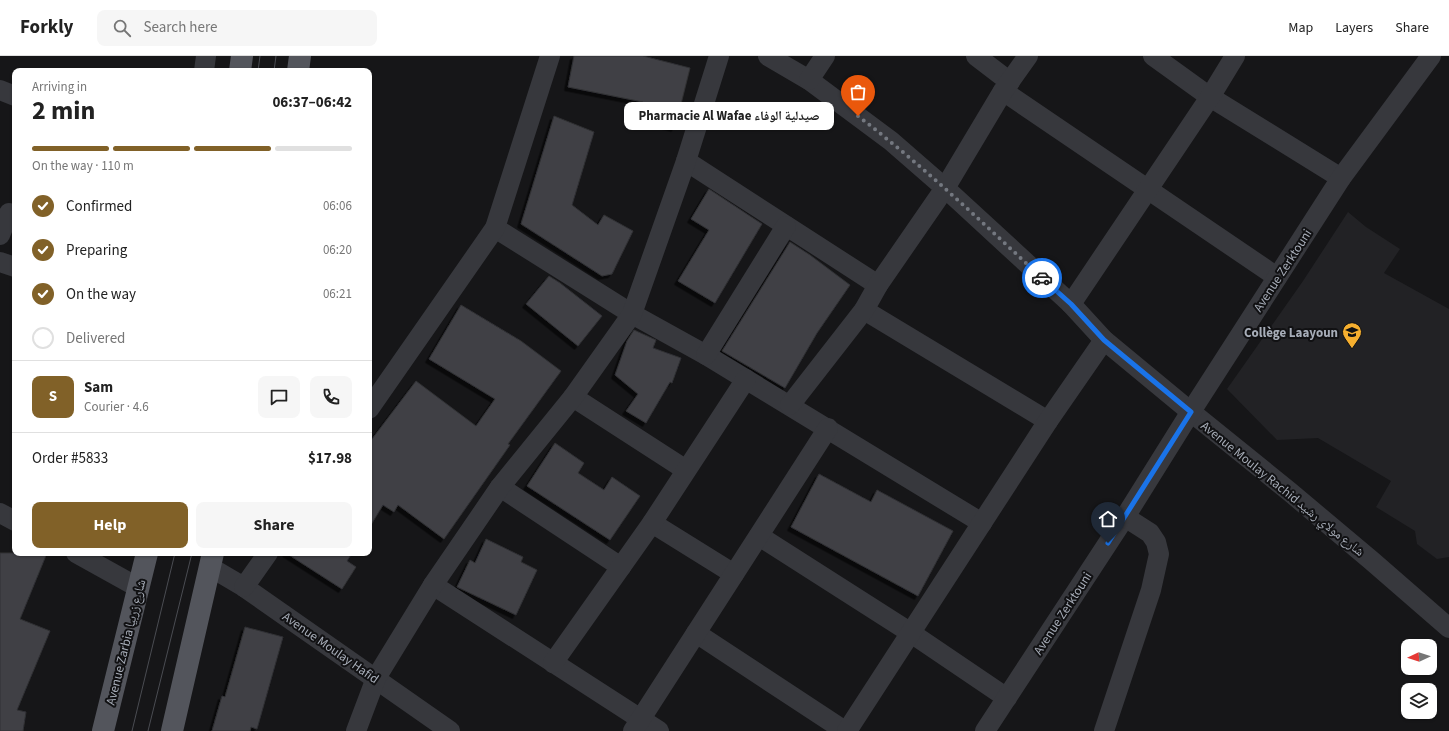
<!DOCTYPE html>
<html lang="en">
<head>
<meta charset="utf-8">
<style>
	body { margin:0; font-family:"Source Sans 3","Noto Naskh Arabic",sans-serif; background:#f6f6f6; color:#222; height:100vh; display:flex; flex-direction:column; font-size:15px; white-space:nowrap }
	* { box-sizing:border-box; margin:0 }
	p { font-size:13px; color:#767676 }
	.icon { flex:none; width:22px; height:22px; fill:none; stroke:currentColor; stroke-width:2; stroke-linecap:round; stroke-linejoin:round }
	.map { position:relative; flex:1; overflow:hidden }
	.drawer { position:absolute; left:12px; top:12px; width:360px; height:488px; display:flex; flex-direction:column; background:#fff; border-radius:8px; box-shadow:0 1px 3px #0004 }
	.drawer>* { flex:none }
	.needle { width:26px; rotate:266deg }
	.buttons { position:absolute; left:1401px; top:583px; display:grid; gap:8px }
	.buttons a { display:grid; place-items:center; width:36px; height:36px; border-radius:8px; background:#fff; box-shadow:0 1px 3px #0004; font-size:20px }
	.pin { position:absolute; display:grid; place-items:center; width:34px; height:34px; color:#fff; margin:-41px -17px; border-radius:50% 50% 50% 0; rotate:-45deg; box-shadow:0 0 4px #0007 }
	.pin .icon { rotate:45deg }
	.courier { position:absolute; display:grid; place-items:center; width:40px; height:40px; margin:-20px; border:3px solid #1a73e8; border-radius:50%; background:#fff; color:#222; box-shadow:0 1px 5px #0007 }
	.bubble { position:absolute; height:28px; border-radius:8px; background:#fff; box-shadow:0 1px 3px #0004; font-size:13px; font-weight:700; line-height:28px; text-align:center }
	.summary em { font-style:normal; font-weight:700 }
	.summary div { display:flex; flex-direction:column-reverse }
	.summary { display:flex; align-items:center; justify-content:space-between; height:68px; padding:0 20px }
	h1 { font-size:26px; font-weight:700; line-height:30px }
	.bar { display:grid; grid-template-columns:repeat(4,1fr); gap:6px 4px; align-content:center; height:48px; padding:0 20px }
	.bar i { height:5px; border-radius:3px; background:#e0e0e0 }
	.bar .current { background:#816128 }
	.bar p { grid-column:span 4 }
	.line { display:flex; align-items:center; gap:10px; padding:0 20px; border-top:1px solid #e0e0e0 }
	.line div { flex:1 }
	.round { display:grid; place-items:center; flex:none; width:42px; height:42px; border-radius:8px; background:#f6f6f6 }
	ol { padding:0 20px; list-style:none }
	li { display:flex; align-items:center; gap:12px; height:44px }
	li p { margin-inline-start:auto }
	li .icon { padding:4px; border-radius:50%; background:#816128; color:#fff; stroke-width:4 }
	li:last-child { color:#767676 }
	li i { width:22px; height:22px; border:2px solid #e0e0e0; border-radius:50% }
	.button { display:flex; gap:8px; margin-top:auto; padding:8px 20px }
	.button a { flex:1; height:46px; border-radius:8px; background:#816128; color:#fff; font-size:16px; font-weight:700; line-height:46px; text-align:center }
	.button a+a { background:#f6f6f6; color:#222 }
	header { display:flex; align-items:center; gap:24px; box-sizing:border-box; height:56px; padding:0 20px; background:#fff; border-bottom:1px solid #e0e0e0 }
	header strong { font-size:19px }
	nav { display:flex; gap:22px; margin-inline-start:auto; font-size:14px }
	.search { width:280px; height:36px; background:#f6f6f6; display:flex; align-items:center; gap:10px; box-sizing:border-box; padding:0 14px; border-radius:8px; color:#767676; font-size:15px }
	.map>svg:first-child { display:block }
	.built { fill:#222225 }
	.building { fill:#404145; stroke:#303034; filter:url(#shadow) }
	.lines { fill:none; stroke-linecap:round; stroke-linejoin:round }
	.minor { stroke:#37383d; stroke-width:20 }
	.major { stroke:#53555c; stroke-width:22 }
	.tram { stroke:#4a4c52; stroke-width:1 }
	.done { stroke:#747880; stroke-width:4; stroke-dasharray:0 7.2 }
	.route { stroke:#1a73e8; stroke-width:5 }
	.labels { text-anchor:middle; stroke-width:4; stroke-linejoin:round; paint-order:stroke }
	.street-label { font-size:13px; fill:#a7adb8; stroke:#111113 }
	.poi-label { font-size:13px; font-weight:bold; fill:#a7adb8; stroke:#111113; text-anchor:end }
</style>
</head>
<body>
<header>
<strong>Forkly</strong>
<div class="search"><svg class="icon" aria-label="search" viewBox="0 0 24 24"><circle cx="10" cy="10" r="6"/><path d="M15 15l6 6"/></svg>Search here</div>
<nav><a>Map</a><a>Layers</a><a>Share</a></nav>
</header>
<div class="map">
<svg width="1449" height="675" viewBox="0 0 1449 675">
	<defs>
		<filter id="shadow"><feDropShadow dx="-3.5" dy="3.5" stdDeviation="0" flood-color="#0009"/></filter>
	</defs>
	<rect width="100%" height="100%" fill="#161618"/>
	<!-- built -->
	<polygon class="built" points="1348,156 1366,171 1400,193 1384,217 1449,253 1449,501 1437,503 1417,488 1415,475 1376,451 1391,425 1318,382 1277,384 1227,333 1303,225"/>
	<!-- building -->
	<g class="building">
		<polygon points="574,0 643,0 690,12 675,72 639,63 643,46 568,31"/>
		<polygon points="554,60 594,76 572,149 598,169 604,159 633,175 612,218 602,220 521,168"/>
		<polygon points="709,133 762,168 715,247 678,225 709,174 691,163"/>
		<polygon points="790,186 810,199 850,229 817,277 785,332 722,295"/>
		<polygon points="549,220 560,227 602,260 578,290 526,248"/>
		<polygon points="461,249 521,285 561,315 508,388 510,389 444,483 398,449 394,456 383,449 369,472 369,387 416,325 476,370 495,343 429,303"/>
		<polygon points="634,274 656,284 653,292 681,302 672,327 670,326 646,367 626,355 638,338 615,319 627,285"/>
		<polygon points="555,387 584,407 578,417 604,434 612,421 640,440 610,484 527,430"/>
		<polygon points="819,418 871,446 877,434 953,475 918,540 791,471"/>
		<polygon points="486,483 523,501 521,506 537,514 516,559 457,531 470,504 475,507"/>
		<polygon points="0,497 47,497 20,563 50,575 17,654 26,656 23,675 0,675"/>
		<polygon points="286,497 352,497 347,505 356,511 342,533"/>
		<polygon points="245,571 283,581 257,673 251,671 250,675 212,675 222,640 225,641"/>
	</g>
	<g class="lines">
		<!-- minor -->
		<g class="minor">
			<polyline points="768,0 809,24 891,85 945,132 1071,248 1104,284 1191,356 1290,436 1372,505 1449,572"/>
			<polyline points="976,0 1010,26"/>
			<polyline points="1153,0 1210,41 1341,122"/>
			<polyline points="204,15 206,0"/>
			<polyline points="809,24 825,0"/>
			<polyline points="0,34 15,40"/>
			<polyline points="1003,35 1277,221"/>
			<polyline points="686,105 878,229"/>
			<polyline points="495,172 632,258 706,299 982,467"/>
			<polyline points="0,179 9,157"/>
			<polyline points="0,206 15,211"/>
			<polyline points="1071,248 1210,41 1235,0"/>
			<polyline points="864,254 1048,365"/>
			<polyline points="706,299 786,170"/>
			<polyline points="573,341 686,414"/>
			<polyline points="790,349 864,254 878,229 945,132 1003,35 1028,0"/>
			<polyline points="369,353 495,172 550,0"/>
			<polyline points="500,431 621,511"/>
			<polyline points="0,457 15,465"/>
			<polyline points="652,467 734,518"/>
			<polyline points="759,480 911,577 1007,642"/>
			<polyline points="76,497 139,532"/>
			<polyline points="210,511 244,531 450,675"/>
			<polyline points="433,529 659,675"/>
			<polyline points="244,531 268,497"/>
			<polyline points="696,577 845,675"/>
			<polyline points="553,607 652,467 746,323"/>
			<polyline points="356,675 376,622 433,529 500,431 573,341 632,258 686,105 719,0"/>
			<polyline points="633,675 828,372"/>
			<polyline points="847,675 1048,365 1104,284"/>
			<polyline points="985,675 1125,461 1190,357 1341,122 1431,0"/>
			<polyline points="1104,675 1151,534 1159,498 1156,486 1150,477 1125,461"/>
		</g>
		<!-- major -->
		<g class="major">
			<polyline points="240,15 242,0"/>
			<polyline points="298,15 300,0"/>
			<polyline points="103,675 147,497"/>
			<polyline points="172,675 213,497"/>
		</g>
		<!-- tram -->
		<g class="tram">
			<polyline points="258,15 260,0"/>
			<polyline points="274,15 276,0"/>
			<polyline points="132,675 175,497"/>
			<polyline points="148,675 192,497"/>
		</g>
	</g>
	<g class="lines">
		<!-- done -->
		<path class="done" d="M858,60C923,110 982,166 1042,222"/>
		<!-- route -->
		<polyline class="route" points="1042,222 1071,248 1104,284 1191,356 1108,487"/>
	</g>
	<!-- icons -->
	<defs>
		<symbol id="school-pin" viewBox="-11 -11 22 30"><path d="M0 17L-7.5 6A9.5 9.5 0 1 1 7.5 6Z" fill="#f6af2f" stroke="#111113"/><path d="M0-5L7-2L0 1L-7-2ZM-4 1L0 2.5L4 1V4Q0 6-4 4Z" fill="#111"/></symbol>
	</defs>
	<g fill-rule="evenodd">
		<use href="#school-pin" x="1341" y="265" width="22" height="30"/>
	</g>
	<g class="labels">
		<!-- street labels -->
		<g class="street-label">
			<text transform="translate(1282 214) rotate(-57)" y="5">Avenue Zerktouni</text>
			<text transform="translate(1283 432) rotate(39)" y="5">Avenue Moulay Rachid شارع مولاي رشيد</text>
			<text transform="translate(1062 557) rotate(-57)" y="5">Avenue Zerktouni</text>
			<text transform="translate(125 586) rotate(-76)" y="5">Avenue Zarbia شارع زربيا</text>
			<text transform="translate(331 591) rotate(35)" y="5">Avenue Moulay Hafid</text>
		</g>
		<!-- poi labels -->
		<g class="poi-label">
			<text x="1338" y="281">Collège Laayoun</text>
		</g>
	</g>
</svg>
<div class="buttons">
<a><svg class="needle" viewBox="-14 -14 28 28"><path d="M0-13l5 13h-10z" fill="#e53935"/><path d="M0 13l5-13h-10z" fill="#767676"/></svg></a>
<a><svg class="icon" aria-label="layers" viewBox="0 0 24 24"><path d="M12 4l9 5-9 5-9-5zM3 14l9 5 9-5"/></svg></a>
</div>
<div class="pin" style="left:858px;top:60px;background:#ea580c"><svg class="icon" aria-label="bag" viewBox="0 0 24 24"><path d="M5 8h14l-1 12H6zM9 8a3 3 0 0 1 6 0"/></svg></div>
<div class="pin" style="left:1108px;top:487px;background:#1f2937"><svg class="icon" aria-label="home" viewBox="0 0 24 24"><path d="M3 11l9-7 9 7M6 9v11h12V9"/></svg></div>
<div class="courier" style="left:1042px;top:222px"><svg class="icon" aria-label="car" viewBox="0 0 24 24"><path d="M5 17H2v-5l4-1 3-4h7l3 4 3 1v5h-3M9 17h6M6 11h13"/><circle cx="7" cy="17" r="2"/><circle cx="17" cy="17" r="2"/></svg></div>
<div class="bubble" style="left:624px;top:46px;width:210px">Pharmacie Al Wafae صيدلية الوفاء</div>
<section class="drawer">
<div class="summary"><div><h1>2 min</h1><p>Arriving in</p></div><em>06:37–06:42</em></div>
<div class="bar"><i class="current"></i><i class="current"></i><i class="current"></i><i></i><p>On the way · 110 m</p></div>
<ol>
<li><svg class="icon" aria-label="check" viewBox="0 0 24 24"><path d="M5 12l5 5 9-10"/></svg>Confirmed<p>06:06</p></li>
<li><svg class="icon" aria-label="check" viewBox="0 0 24 24"><path d="M5 12l5 5 9-10"/></svg>Preparing<p>06:20</p></li>
<li><svg class="icon" aria-label="check" viewBox="0 0 24 24"><path d="M5 12l5 5 9-10"/></svg>On the way<p>06:21</p></li>
<li><i></i>Delivered</li>
</ol>
<div class="line" style="height:72px"><b class="round" style="background:#816128;color:#fff">S</b><div><b>Sam</b><p>Courier · 4.6</p></div><a class="round"><svg class="icon" aria-label="chat" viewBox="0 0 24 24"><path d="M4 5h16v11H9l-5 4z"/></svg></a><a class="round"><svg class="icon" aria-label="phone" viewBox="0 0 24 24"><path d="M5 4h4l2 5-3 2q2 4 5 5l2-3 5 2v4C11 20 4 13 5 4z"/></svg></a></div>
<div class="line" style="height:52px"><div>Order #5833</div><b>$17.98</b></div>
<div class="button"><a>Help</a><a>Share</a></div>
</section>
</div>
</body>
</html>
